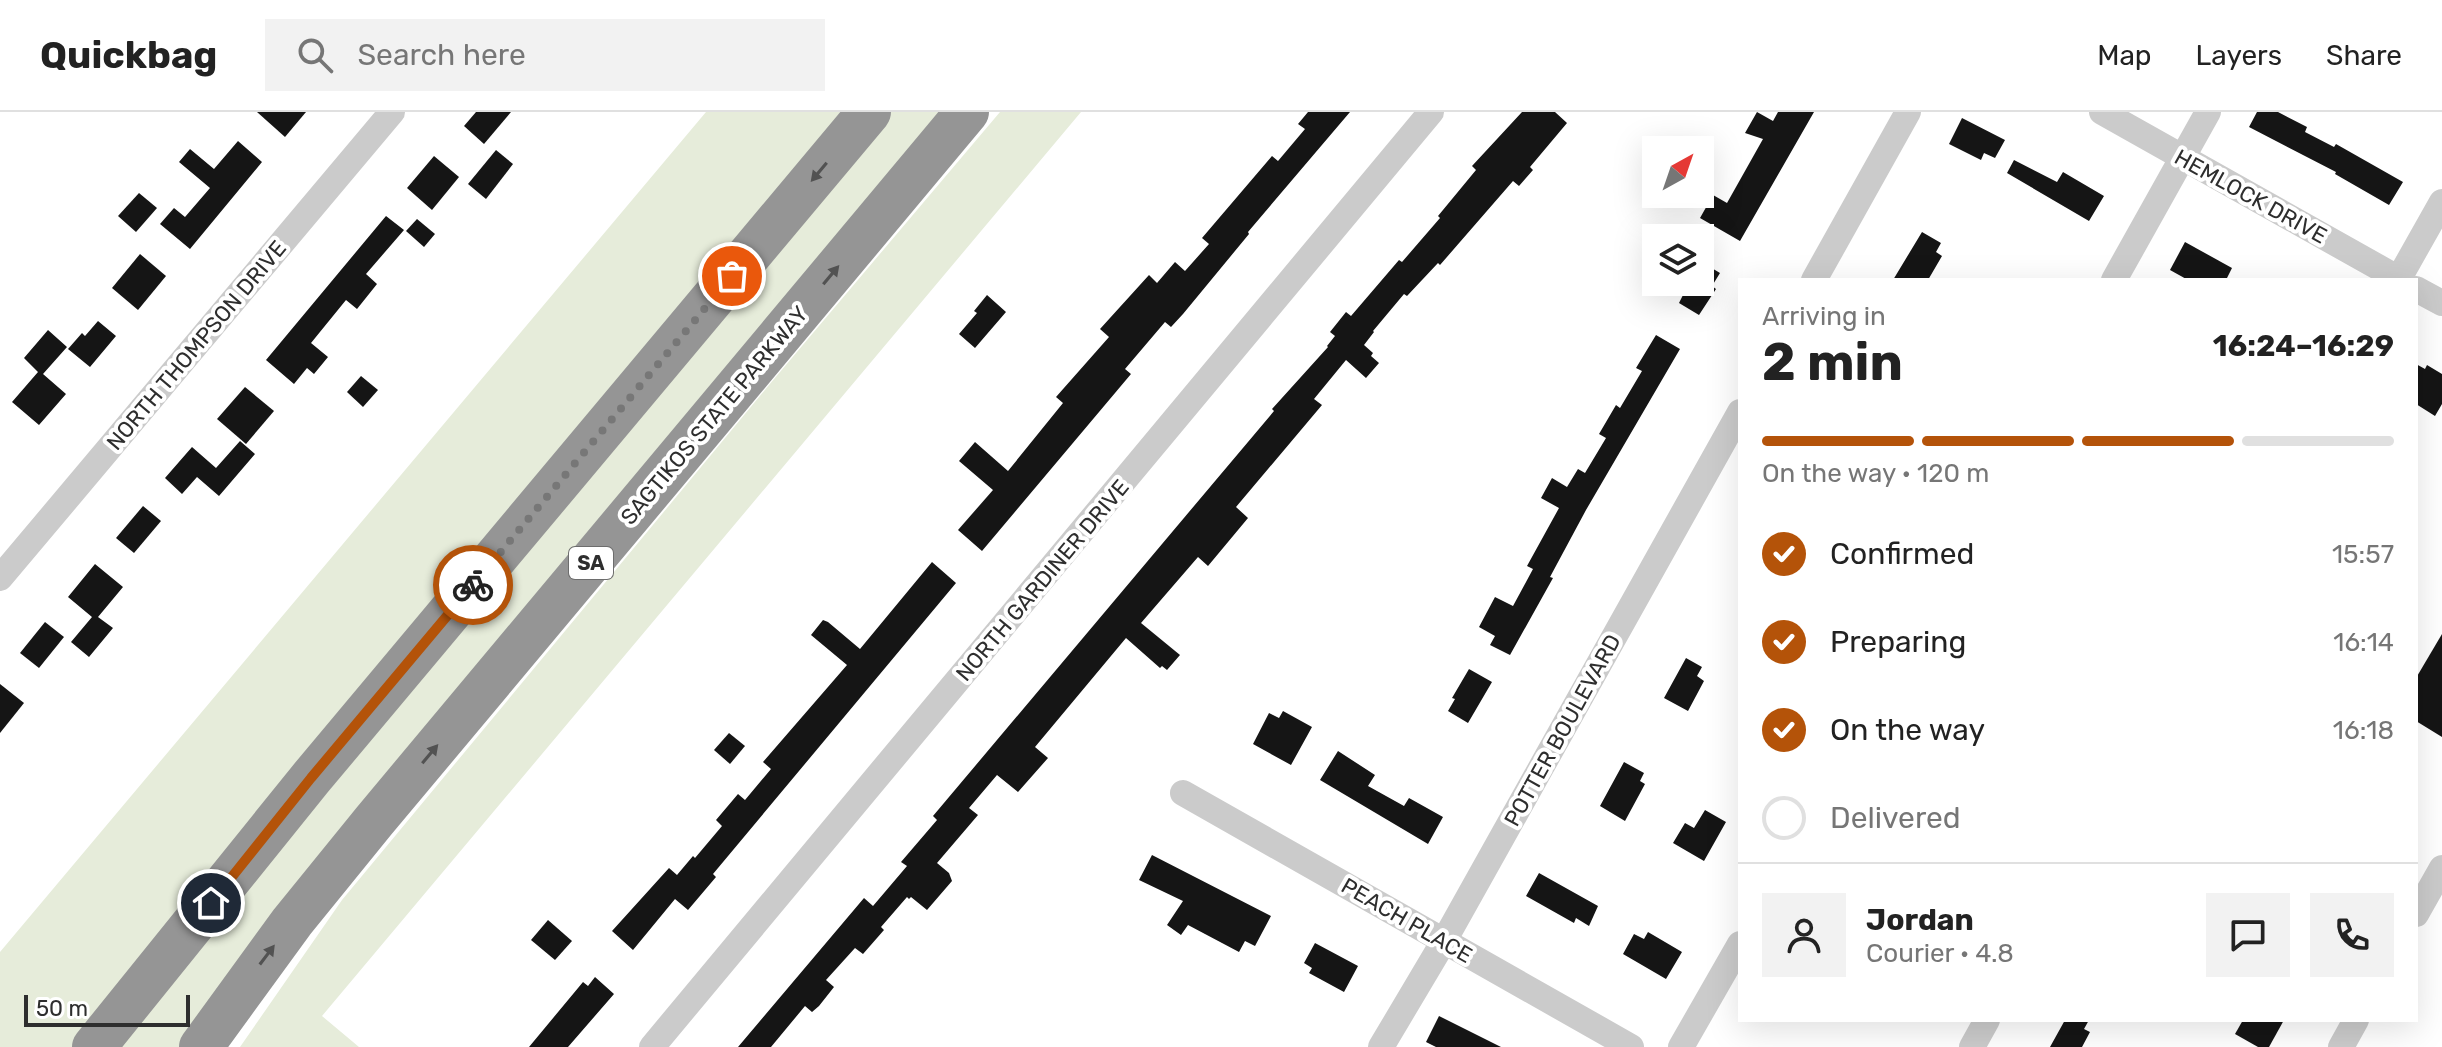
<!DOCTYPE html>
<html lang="en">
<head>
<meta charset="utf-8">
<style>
	body { margin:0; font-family:Rubik,sans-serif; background:#f2f2f2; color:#222; height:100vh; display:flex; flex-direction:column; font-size:30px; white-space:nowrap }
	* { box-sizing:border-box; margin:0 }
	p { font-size:26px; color:#767676 }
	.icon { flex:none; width:44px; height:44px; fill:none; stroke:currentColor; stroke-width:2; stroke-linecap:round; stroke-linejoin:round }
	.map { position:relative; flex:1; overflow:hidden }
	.details { position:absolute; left:1738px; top:166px; width:680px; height:744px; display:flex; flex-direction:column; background:#fff; border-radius:0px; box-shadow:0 8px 32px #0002 }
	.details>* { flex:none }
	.needle { width:52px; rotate:40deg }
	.buttons { position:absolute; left:1642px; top:24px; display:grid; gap:16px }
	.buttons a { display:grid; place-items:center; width:72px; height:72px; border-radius:0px; background:#fff; box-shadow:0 8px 32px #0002; font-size:40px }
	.scale { position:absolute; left:24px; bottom:20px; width:166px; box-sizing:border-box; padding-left:8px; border:4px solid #2e2e2e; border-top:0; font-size:22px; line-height:28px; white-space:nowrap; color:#2e2e2e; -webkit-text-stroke:6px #fff; paint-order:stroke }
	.pin { position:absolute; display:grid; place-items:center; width:68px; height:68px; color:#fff; margin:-34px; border:4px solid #fff; border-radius:50%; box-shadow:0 2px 8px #0007 }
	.courier { position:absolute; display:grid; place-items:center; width:80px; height:80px; margin:-40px; border:6px solid #b45309; border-radius:50%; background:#fff; color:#222; box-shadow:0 2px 10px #0007 }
	.summary em { font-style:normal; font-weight:700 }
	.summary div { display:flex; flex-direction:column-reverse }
	.summary { display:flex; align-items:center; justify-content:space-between; height:136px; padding:0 24px }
	h1 { font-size:52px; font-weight:700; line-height:60px }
	.bar { display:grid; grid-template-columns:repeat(4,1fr); gap:12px 8px; align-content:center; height:96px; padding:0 24px }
	.bar i { height:10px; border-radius:6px; background:#e0e0e0 }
	.bar .selected { background:#b45309 }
	.bar p { grid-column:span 4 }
	.line { display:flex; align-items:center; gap:20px; padding:0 24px; border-top:2px solid #e0e0e0 }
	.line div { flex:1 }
	.round { display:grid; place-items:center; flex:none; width:84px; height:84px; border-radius:0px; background:#f2f2f2 }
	ol { padding:0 24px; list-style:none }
	li { display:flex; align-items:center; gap:24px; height:88px }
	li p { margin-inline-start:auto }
	li .icon { padding:8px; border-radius:50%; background:#b45309; color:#fff; stroke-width:4 }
	li:last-child { color:#767676 }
	li i { width:44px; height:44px; border:4px solid #e0e0e0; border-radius:50% }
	header { display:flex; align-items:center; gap:48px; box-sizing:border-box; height:112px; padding:0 40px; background:#fff; border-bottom:2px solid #e0e0e0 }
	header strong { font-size:38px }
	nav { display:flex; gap:44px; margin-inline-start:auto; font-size:28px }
	.search { width:560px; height:72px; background:#f2f2f2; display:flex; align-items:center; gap:20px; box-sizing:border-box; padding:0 28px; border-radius:0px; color:#767676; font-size:30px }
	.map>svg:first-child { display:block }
	.green { fill:#e6ecda }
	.building { fill:#151515 }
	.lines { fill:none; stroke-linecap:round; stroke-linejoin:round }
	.minor { stroke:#cbcbcb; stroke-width:26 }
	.motorway { stroke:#959595; stroke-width:44 }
	.oneway { fill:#525252 }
	.done { stroke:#777; stroke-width:8; stroke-dasharray:0 14.4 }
	.route { stroke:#b45309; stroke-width:10 }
	.labels { text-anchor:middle; stroke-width:8; stroke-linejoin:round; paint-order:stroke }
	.shield { fill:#fff; stroke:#6d6d6d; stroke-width:2 }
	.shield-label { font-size:20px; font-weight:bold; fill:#2e2e2e }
	.street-label { font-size:22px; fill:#2e2e2e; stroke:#fff }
</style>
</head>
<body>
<header>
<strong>Quickbag</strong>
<div class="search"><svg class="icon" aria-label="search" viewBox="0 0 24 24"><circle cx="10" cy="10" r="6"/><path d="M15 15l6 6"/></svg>Search here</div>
<nav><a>Map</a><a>Layers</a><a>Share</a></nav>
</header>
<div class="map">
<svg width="2442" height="935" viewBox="0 0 2442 935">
	<rect width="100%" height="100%" fill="#fff"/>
	<!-- green -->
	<g class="green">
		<polygon points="706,0 843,0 196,780 72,935 0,935 0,840"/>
		<polygon points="886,0 944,0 180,935 118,935"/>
		<polygon points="1000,0 1081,0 322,904 359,935 240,935 342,788 769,273"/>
	</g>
	<!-- building -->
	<g class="building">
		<polygon points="257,0 306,0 285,25"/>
		<polygon points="476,0 511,0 484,32 464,14"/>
		<polygon points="1308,0 1350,0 1248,120 1249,122 1183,202 1171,215 1165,210 1125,257 1131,262 982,439 958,418 993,378 959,349 975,330 1008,359 1063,291 1056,285 1109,225 1100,217 1149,163 1157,171 1175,150 1185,159 1209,132 1202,126 1272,44 1278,49 1305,17 1298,12"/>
		<polygon points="1522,0 1555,0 1567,11 1530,55 1533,58 1519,74 1513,69 1440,153 1438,151 1407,184 1404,182 1373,219 1374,220 1364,233 1373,241 1371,244 1379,251 1366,266 1346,248 1314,287 1322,293 1236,395 1248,406 1208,454 1198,445 1141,511 1180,543 1167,558 1162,554 1160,556 1126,526 1035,635 1048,646 1018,680 997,663 969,696 978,703 937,751 949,761 952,769 927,798 911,785 909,787 907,785 881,815 884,818 863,842 855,836 826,868 834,875 819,894 812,900 805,894 771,935 738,935 864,786 873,794 907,754 901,750 937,708 933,704 1274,299 1272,297 1328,235 1327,234 1335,224 1330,220 1346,200 1351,204 1399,148 1402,150 1440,106 1438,104 1476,58 1472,54"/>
		<polygon points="1757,0 1773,9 1778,0 1814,0 1740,129 1700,106 1713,83 1727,91 1763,27 1745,21"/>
		<polygon points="2257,0 2278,0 2307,15 2305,20 2334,35 2336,32 2403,70 2389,93 2335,62 2336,60 2249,15"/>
		<polygon points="1962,6 2005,28 1995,46 1984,41 1981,48 1949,32"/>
		<polygon points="238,29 262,50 190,137 160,112 174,96 185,105 210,76 179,50 190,37 214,57"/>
		<polygon points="496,38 513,52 486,87 468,72"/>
		<polygon points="434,44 459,65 432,98 407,76"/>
		<polygon points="2014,48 2057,70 2063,60 2104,84 2089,109 2007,61"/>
		<polygon points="139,81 157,96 136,120 118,104"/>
		<polygon points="386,104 404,118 366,162 377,172 357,197 346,188 311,231 328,245 314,262 307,256 294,272 266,248"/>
		<polygon points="417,107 435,122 424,135 406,119"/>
		<polygon points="1922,120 1941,131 1936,140 1942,144 1928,168 1893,168"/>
		<polygon points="2185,130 2232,156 2226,168 2188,168 2170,158"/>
		<polygon points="140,142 166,164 138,198 112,176"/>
		<polygon points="1700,149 1720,161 1712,174 1716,177 1699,203 1679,191 1683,183 1663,170 1700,170"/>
		<polygon points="987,183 1006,200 975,236 959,222 977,201 974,199"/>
		<polygon points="98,209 116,224 90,255 68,237 82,221 85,224"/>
		<polygon points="48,218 67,235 43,262 66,282 39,313 12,290 38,260 24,246"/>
		<polygon points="1656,223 1680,237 1586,398 1550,465 1553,466 1510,543 1490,533 1495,524 1479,515 1495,485 1513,494 1533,457 1527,454 1559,396 1541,386 1552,366 1567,375 1578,357 1585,361 1606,326 1599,322 1616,293 1620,296 1642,259 1636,256"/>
		<polygon points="2416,252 2425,257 2427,253 2442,262 2442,292 2435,304 2416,292"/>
		<polygon points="361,264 378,278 363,295 347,280"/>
		<polygon points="245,275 274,299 246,332 217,307"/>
		<polygon points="240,329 255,342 219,384 197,365 182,382 165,366 192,335 216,356"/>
		<polygon points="143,394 161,409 134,441 116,426"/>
		<polygon points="932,450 956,471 713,762 716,765 688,798 675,787 633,838 612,819 669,756 677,763 693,744 695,746 722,714 716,708 738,682 745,688 771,657 763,650 847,553 811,523 823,508 828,510 860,537"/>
		<polygon points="95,452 123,475 98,505 113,516 89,545 71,530 92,505 68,485"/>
		<polygon points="45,510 64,525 39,556 20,541"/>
		<polygon points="2442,522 2442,625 2416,609 2416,566"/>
		<polygon points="1686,546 1702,555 1697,564 1704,569 1688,599 1664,586"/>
		<polygon points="1469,557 1492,570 1468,611 1448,599 1455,587 1452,586"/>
		<polygon points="0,572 24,591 0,621"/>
		<polygon points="1283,599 1312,615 1291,653 1253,632 1269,601 1279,606"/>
		<polygon points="729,621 745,634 730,652 714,638"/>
		<polygon points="1338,639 1375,663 1368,674 1404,694 1409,686 1443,705 1428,732 1320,668"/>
		<polygon points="1624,650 1644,661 1640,669 1645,672 1625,709 1600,694"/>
		<polygon points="1705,698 1726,710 1704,749 1673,731 1685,711 1694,716"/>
		<polygon points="1152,743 1271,804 1255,834 1245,829 1239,840 1188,813 1181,823 1167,813 1183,789 1139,768"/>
		<polygon points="1539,761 1598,794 1589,814 1576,806 1574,811 1526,784"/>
		<polygon points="548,808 572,829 555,848 531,828"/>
		<polygon points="1648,820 1682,840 1666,867 1623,842 1634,822 1644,827"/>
		<polygon points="1315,831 1358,854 1344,880 1309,861 1312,856 1304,851"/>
		<polygon points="595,865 614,882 568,935 529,935 583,870 588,874"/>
		<polygon points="1439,904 1501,935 1436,935 1426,930"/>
		<polygon points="2065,908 2089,908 2084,917 2090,920 2082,935 2050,935"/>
		<polygon points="2243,908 2284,908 2269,935 2258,935 2235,922"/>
	</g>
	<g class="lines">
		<!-- minor -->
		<g class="minor">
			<polyline points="2102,0 2401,168"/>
			<polyline points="1814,168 1908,0"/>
			<polyline points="2114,168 2208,0"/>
			<polyline points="2398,168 2442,90"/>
			<polyline points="2416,177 2442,191"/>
			<polyline points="0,466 392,0"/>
			<polyline points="1183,681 1631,935"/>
			<polyline points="2416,802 2442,756"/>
			<polyline points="652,935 1431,0"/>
			<polyline points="1381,935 1444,829 1740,300"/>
			<polyline points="1681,935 1740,832"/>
			<polyline points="1972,935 1987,908"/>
			<polyline points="2341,935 2356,908"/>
		</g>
		<!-- motorway -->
		<g class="motorway">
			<polyline points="94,935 311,666 869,0"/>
			<polyline points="201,935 292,810 374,709 967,0"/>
		</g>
	</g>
	<!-- one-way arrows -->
	<defs><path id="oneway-solid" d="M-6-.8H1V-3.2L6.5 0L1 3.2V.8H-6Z" transform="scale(2)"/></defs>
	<g class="oneway">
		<use href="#oneway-solid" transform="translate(819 60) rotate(130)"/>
		<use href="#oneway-solid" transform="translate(831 163) rotate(-50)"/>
		<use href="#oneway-solid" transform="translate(430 642) rotate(-50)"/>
		<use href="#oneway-solid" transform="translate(267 843) rotate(-53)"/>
	</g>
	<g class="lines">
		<!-- done -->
		<polyline class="done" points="473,473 732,164"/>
		<!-- route -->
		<polyline class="route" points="211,791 311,666 473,473"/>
	</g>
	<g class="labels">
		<!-- shield labels -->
		<rect class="shield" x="569" y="435" width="44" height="32" rx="6"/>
		<g class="shield-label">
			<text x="591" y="458">SA</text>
		</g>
		<!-- street labels -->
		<g class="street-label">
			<text transform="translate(2251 84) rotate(29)" y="8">HEMLOCK DRIVE</text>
			<text transform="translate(196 233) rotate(-50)" y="8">NORTH THOMPSON DRIVE</text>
			<text transform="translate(714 303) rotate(-50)" y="8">SAGTIKOS STATE PARKWAY</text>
			<text transform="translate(1042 468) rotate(-50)" y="8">NORTH GARDINER DRIVE</text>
			<text transform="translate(1562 618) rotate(-61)" y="8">POTTER BOULEVARD</text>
			<text transform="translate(1407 808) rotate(30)" y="8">PEACH PLACE</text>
		</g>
	</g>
</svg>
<div class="buttons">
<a><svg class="needle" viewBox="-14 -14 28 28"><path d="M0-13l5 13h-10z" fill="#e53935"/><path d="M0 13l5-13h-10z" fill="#767676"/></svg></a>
<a><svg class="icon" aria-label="layers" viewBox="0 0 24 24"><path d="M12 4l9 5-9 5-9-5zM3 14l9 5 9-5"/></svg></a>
</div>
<div class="scale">50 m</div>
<div class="pin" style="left:732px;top:164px;background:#ea580c"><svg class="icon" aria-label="bag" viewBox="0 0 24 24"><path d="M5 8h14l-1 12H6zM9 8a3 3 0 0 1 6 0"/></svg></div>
<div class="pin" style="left:211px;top:791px;background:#1f2937"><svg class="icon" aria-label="home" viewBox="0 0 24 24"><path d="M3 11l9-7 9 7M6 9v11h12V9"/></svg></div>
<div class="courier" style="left:473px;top:473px"><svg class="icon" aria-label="bike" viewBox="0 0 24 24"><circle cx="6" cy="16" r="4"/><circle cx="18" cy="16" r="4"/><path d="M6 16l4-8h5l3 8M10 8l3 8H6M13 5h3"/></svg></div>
<section class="details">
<div class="summary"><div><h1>2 min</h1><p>Arriving in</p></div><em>16:24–16:29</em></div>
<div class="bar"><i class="selected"></i><i class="selected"></i><i class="selected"></i><i></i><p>On the way · 120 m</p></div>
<ol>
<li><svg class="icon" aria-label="check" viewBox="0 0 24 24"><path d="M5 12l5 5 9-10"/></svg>Confirmed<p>15:57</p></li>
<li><svg class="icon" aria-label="check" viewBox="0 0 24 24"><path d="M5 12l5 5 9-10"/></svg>Preparing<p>16:14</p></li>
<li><svg class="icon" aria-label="check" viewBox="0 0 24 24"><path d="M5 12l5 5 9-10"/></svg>On the way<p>16:18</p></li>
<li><i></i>Delivered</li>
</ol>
<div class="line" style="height:144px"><a class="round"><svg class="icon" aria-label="person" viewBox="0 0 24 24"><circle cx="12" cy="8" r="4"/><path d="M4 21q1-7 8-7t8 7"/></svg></a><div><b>Jordan</b><p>Courier · 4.8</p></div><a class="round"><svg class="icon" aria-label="chat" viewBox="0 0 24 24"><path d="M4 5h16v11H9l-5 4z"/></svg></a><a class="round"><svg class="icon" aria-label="phone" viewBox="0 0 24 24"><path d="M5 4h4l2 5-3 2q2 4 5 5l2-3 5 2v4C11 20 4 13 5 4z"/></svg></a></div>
</section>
</div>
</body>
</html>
